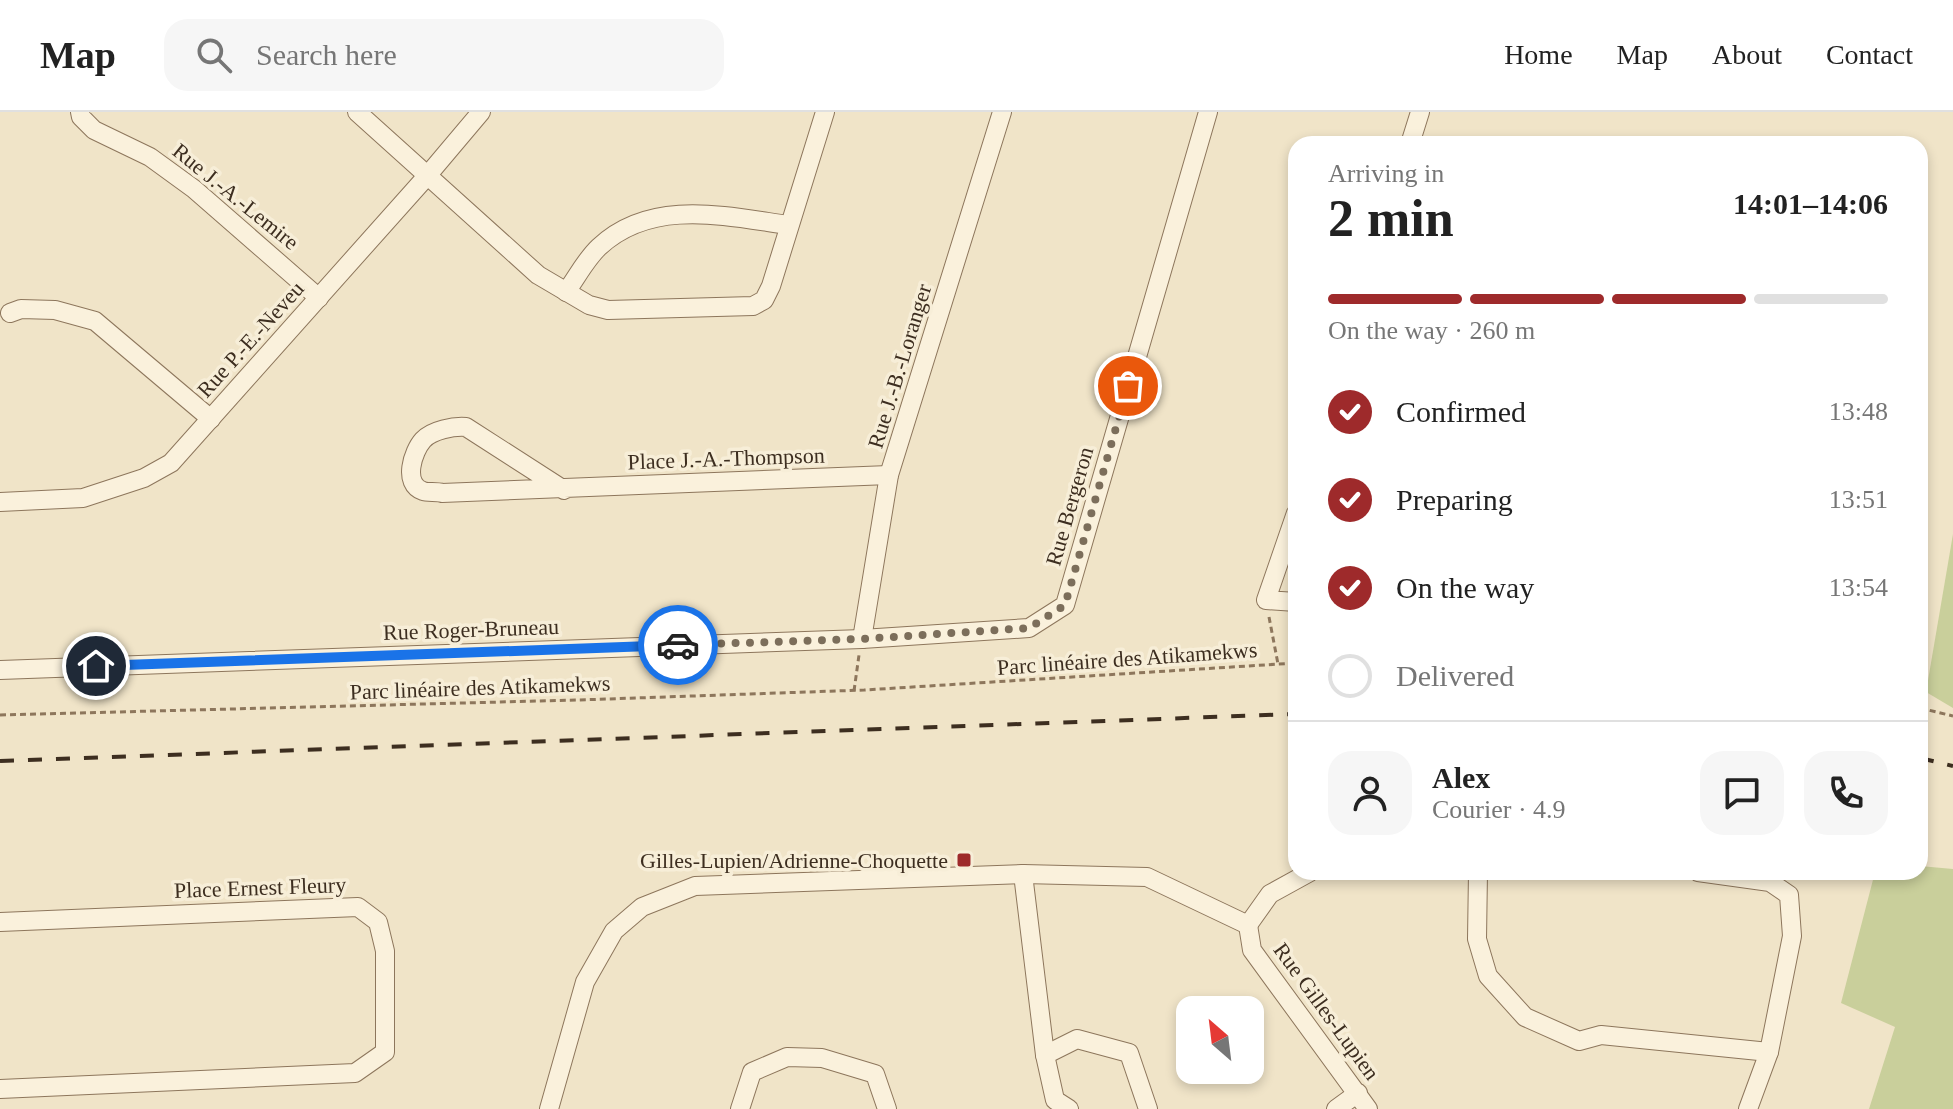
<!DOCTYPE html>
<html lang="en">
<head>
<meta charset="utf-8">
<style>
	body { margin:0; font-family:Georgia,serif; background:#f6f6f6; color:#222; height:100vh; display:flex; flex-direction:column; font-size:30px; white-space:nowrap }
	* { box-sizing:border-box; margin:0 }
	p { font-size:26px; color:#767676 }
	.icon { flex:none; width:44px; height:44px; fill:none; stroke:currentColor; stroke-width:2; stroke-linecap:round; stroke-linejoin:round }
	.map { position:relative; flex:1; overflow:hidden }
	.details { position:absolute; left:1288px; top:24px; width:640px; height:744px; display:flex; flex-direction:column; background:#fff; border-radius:24px; box-shadow:0 4px 12px #0003 }
	.details>* { flex:none }
	.needle { width:52px; rotate:332deg }
	.controls { position:absolute; left:1176px; top:884px; display:grid; gap:16px }
	.controls a { display:grid; place-items:center; width:88px; height:88px; border-radius:16px; background:#fff; box-shadow:0 4px 12px #0003; font-size:40px }
	.pin { position:absolute; display:grid; place-items:center; width:68px; height:68px; color:#fff; margin:-34px; border:4px solid #fff; border-radius:50%; box-shadow:0 2px 8px #0007 }
	.courier { position:absolute; display:grid; place-items:center; width:80px; height:80px; margin:-40px; border:6px solid #1a73e8; border-radius:50%; background:#fff; color:#222; box-shadow:0 2px 10px #0007 }
	.headline em { font-style:normal; font-weight:700 }
	.headline div { display:flex; flex-direction:column-reverse }
	.headline { display:flex; align-items:center; justify-content:space-between; height:136px; padding:0 40px }
	h1 { font-size:52px; font-weight:700; line-height:60px }
	.bar { display:grid; grid-template-columns:repeat(4,1fr); gap:12px 8px; align-content:center; height:96px; padding:0 40px }
	.bar i { height:10px; border-radius:6px; background:#e0e0e0 }
	.bar .active { background:#9e2a2b }
	.bar p { grid-column:span 4 }
	.line { display:flex; align-items:center; gap:20px; padding:0 40px; border-top:2px solid #e0e0e0 }
	.line div { flex:1 }
	.round { display:grid; place-items:center; flex:none; width:84px; height:84px; border-radius:24px; background:#f6f6f6 }
	ol { padding:0 40px; list-style:none }
	li { display:flex; align-items:center; gap:24px; height:88px }
	li p { margin-inline-start:auto }
	li .icon { padding:8px; border-radius:50%; background:#9e2a2b; color:#fff; stroke-width:4 }
	li:last-child { color:#767676 }
	li i { width:44px; height:44px; border:4px solid #e0e0e0; border-radius:50% }
	header { display:flex; align-items:center; gap:48px; box-sizing:border-box; height:112px; padding:0 40px; background:#fff; border-bottom:2px solid #e0e0e0 }
	header strong { font-size:38px }
	nav { display:flex; gap:44px; margin-inline-start:auto; font-size:28px }
	.search { width:560px; height:72px; background:#f6f6f6; display:flex; align-items:center; gap:20px; box-sizing:border-box; padding:0 28px; border-radius:24px; color:#767676; font-size:30px }
	.map>svg:first-child { display:block }
	.green { fill:#c9cf9b }
	.lines { fill:none; stroke-linecap:round; stroke-linejoin:round }
	.street-casing { stroke:#8d765c; stroke-width:20 }
	.path { stroke:#8d765c; stroke-width:3; stroke-dasharray:6 4; stroke-linecap:butt }
	.street { stroke:#faf1dc; stroke-width:18 }
	.rail { stroke:#3d2e20; stroke-width:4; stroke-dasharray:14 14; stroke-linecap:butt }
	.done { stroke:#7c6e5b; stroke-width:8; stroke-dasharray:0 14.4 }
	.route { stroke:#1a73e8; stroke-width:10 }
	.poi-dot { fill:#9e2a2b; stroke:#f7eed8; stroke-width:3 }
	.labels { text-anchor:middle; stroke-width:7; stroke-linejoin:round; paint-order:stroke }
	.street-label { font-size:22px; fill:#3d2e20; stroke:#f7eed8 }
	.poi-label { font-size:22px; fill:#3d2e20; stroke:#f7eed8; text-anchor:end }
</style>
</head>
<body>
<header>
<strong>Map</strong>
<div class="search"><svg class="icon" aria-label="search" viewBox="0 0 24 24"><circle cx="10" cy="10" r="6"/><path d="M15 15l6 6"/></svg>Search here</div>
<nav><a>Home</a><a>Map</a><a>About</a><a>Contact</a></nav>
</header>
<div class="map">
<svg width="1953" height="997" viewBox="0 0 1953 997">
	<rect width="100%" height="100%" fill="#f0e4c8"/>
	<!-- green -->
	<g class="green">
		<polygon points="1953,422 1953,596 1926,580"/>
		<polygon points="1920,754 1953,757 1953,997 1869,997 1895,915 1841,891 1875,760 1920,760"/>
	</g>
	<g class="lines">
		<defs>
			<g id="street">
				<polyline points="80,0 81,5 94,18 150,45 194,77 319,186"/>
				<polyline points="357,0 538,163 589,193 608,198 753,194 764,188 771,174 825,0"/>
				<polyline points="1410,32 1420,0"/>
				<path d="M566,180C577,165 586,147 599,135C651,86 725,104 788,113"/>
				<polyline points="10,201 21,197 55,198 95,209 211,307"/>
				<path d="M564,378L466,315C454,314 432,318 423,328C413,339 402,372 423,379C428,381 436,379 442,381L889,363"/>
				<polyline points="0,390 83,386 144,366 171,351 427,64 481,0"/>
				<polyline points="1296,401 1266,488 1296,490"/>
				<polyline points="862,527 889,363 1002,0"/>
				<polyline points="0,558 862,527 1029,516 1065,493 1208,0"/>
				<polyline points="1478,760 1477,827 1488,864 1525,905 1579,929 1601,923 1769,940"/>
				<polyline points="1698,760 1770,770 1789,783 1792,824 1769,940 1748,997"/>
				<polyline points="1023,762 1045,943 1055,988 1069,997"/>
				<polyline points="0,810 358,795 378,810 385,839 385,940 355,961 0,977"/>
				<polyline points="1248,813 1252,838 1368,997"/>
				<polyline points="1248,813 1270,782 1310,760"/>
				<polyline points="1045,943 1077,927 1129,941 1148,997"/>
				<polyline points="549,997 585,870 614,819 642,795 695,774 1023,762 1147,765 1248,813"/>
				<polyline points="740,997 752,960 787,945 822,946 875,962 887,997"/>
				<polyline points="1336,997 1358,981"/>
			</g>
		</defs>
		<!-- street casing -->
		<use href="#street" class="street-casing"/>
		<!-- path -->
		<g class="path">
			<polyline points="1269,505 1278,552"/>
			<polyline points="854,579 859,543"/>
			<polyline points="1920,596 1953,604"/>
			<polyline points="0,603 578,588 864,578 1296,551"/>
		</g>
		<!-- street -->
		<use href="#street" class="street"/>
		<!-- rail -->
		<g class="rail">
			<polyline points="1920,646 1953,654"/>
			<polyline points="0,649 1296,602"/>
		</g>
	</g>
	<g class="lines">
		<!-- done -->
		<polyline class="done" points="678,533 862,527 1029,516 1065,493 1128,274"/>
		<!-- route -->
		<polyline class="route" points="96,554 678,533"/>
	</g>
	<!-- markers -->
	<rect class="poi-dot" x="956" y="740" width="16" height="16" rx="4"/>
	<g class="labels">
		<!-- street labels -->
		<g class="street-label">
			<text transform="translate(236 84) rotate(39)" y="8">Rue J.-A.-Lemire</text>
			<text transform="translate(250 227) rotate(-48)" y="8">Rue P.-E.-Neveu</text>
			<text transform="translate(899 254) rotate(-73)" y="8">Rue J.-B.-Loranger</text>
			<text transform="translate(726 346) rotate(-2)" y="8">Place J.-A.-Thompson</text>
			<text transform="translate(1069 394) rotate(-74)" y="8">Rue Bergeron</text>
			<text transform="translate(471 517) rotate(-2)" y="8">Rue Roger-Bruneau</text>
			<text transform="translate(1127 546) rotate(-4)" y="8">Parc linéaire des Atikamekws</text>
			<text transform="translate(480 575) rotate(-2)" y="8">Parc linéaire des Atikamekws</text>
			<text transform="translate(260 775) rotate(-2)" y="8">Place Ernest Fleury</text>
			<text transform="translate(1327 899) rotate(54)" y="8">Rue Gilles-Lupien</text>
		</g>
		<!-- poi labels -->
		<g class="poi-label">
			<text x="948" y="756">Gilles-Lupien/Adrienne-Choquette</text>
		</g>
	</g>
</svg>
<div class="controls">
<a><svg class="needle" viewBox="-14 -14 28 28"><path d="M0-13l5 13h-10z" fill="#e53935"/><path d="M0 13l5-13h-10z" fill="#767676"/></svg></a>
</div>
<div class="pin" style="left:1128px;top:274px;background:#ea580c"><svg class="icon" aria-label="bag" viewBox="0 0 24 24"><path d="M5 8h14l-1 12H6zM9 8a3 3 0 0 1 6 0"/></svg></div>
<div class="pin" style="left:96px;top:554px;background:#1f2937"><svg class="icon" aria-label="home" viewBox="0 0 24 24"><path d="M3 11l9-7 9 7M6 9v11h12V9"/></svg></div>
<div class="courier" style="left:678px;top:533px"><svg class="icon" aria-label="car" viewBox="0 0 24 24"><path d="M5 17H2v-5l4-1 3-4h7l3 4 3 1v5h-3M9 17h6M6 11h13"/><circle cx="7" cy="17" r="2"/><circle cx="17" cy="17" r="2"/></svg></div>
<section class="details">
<div class="headline"><div><h1>2 min</h1><p>Arriving in</p></div><em>14:01–14:06</em></div>
<div class="bar"><i class="active"></i><i class="active"></i><i class="active"></i><i></i><p>On the way · 260 m</p></div>
<ol>
<li><svg class="icon" aria-label="check" viewBox="0 0 24 24"><path d="M5 12l5 5 9-10"/></svg>Confirmed<p>13:48</p></li>
<li><svg class="icon" aria-label="check" viewBox="0 0 24 24"><path d="M5 12l5 5 9-10"/></svg>Preparing<p>13:51</p></li>
<li><svg class="icon" aria-label="check" viewBox="0 0 24 24"><path d="M5 12l5 5 9-10"/></svg>On the way<p>13:54</p></li>
<li><i></i>Delivered</li>
</ol>
<div class="line" style="height:144px"><a class="round"><svg class="icon" aria-label="person" viewBox="0 0 24 24"><circle cx="12" cy="8" r="4"/><path d="M4 21q1-7 8-7t8 7"/></svg></a><div><b>Alex</b><p>Courier · 4.9</p></div><a class="round"><svg class="icon" aria-label="chat" viewBox="0 0 24 24"><path d="M4 5h16v11H9l-5 4z"/></svg></a><a class="round"><svg class="icon" aria-label="phone" viewBox="0 0 24 24"><path d="M5 4h4l2 5-3 2q2 4 5 5l2-3 5 2v4C11 20 4 13 5 4z"/></svg></a></div>
</section>
</div>
</body>
</html>
